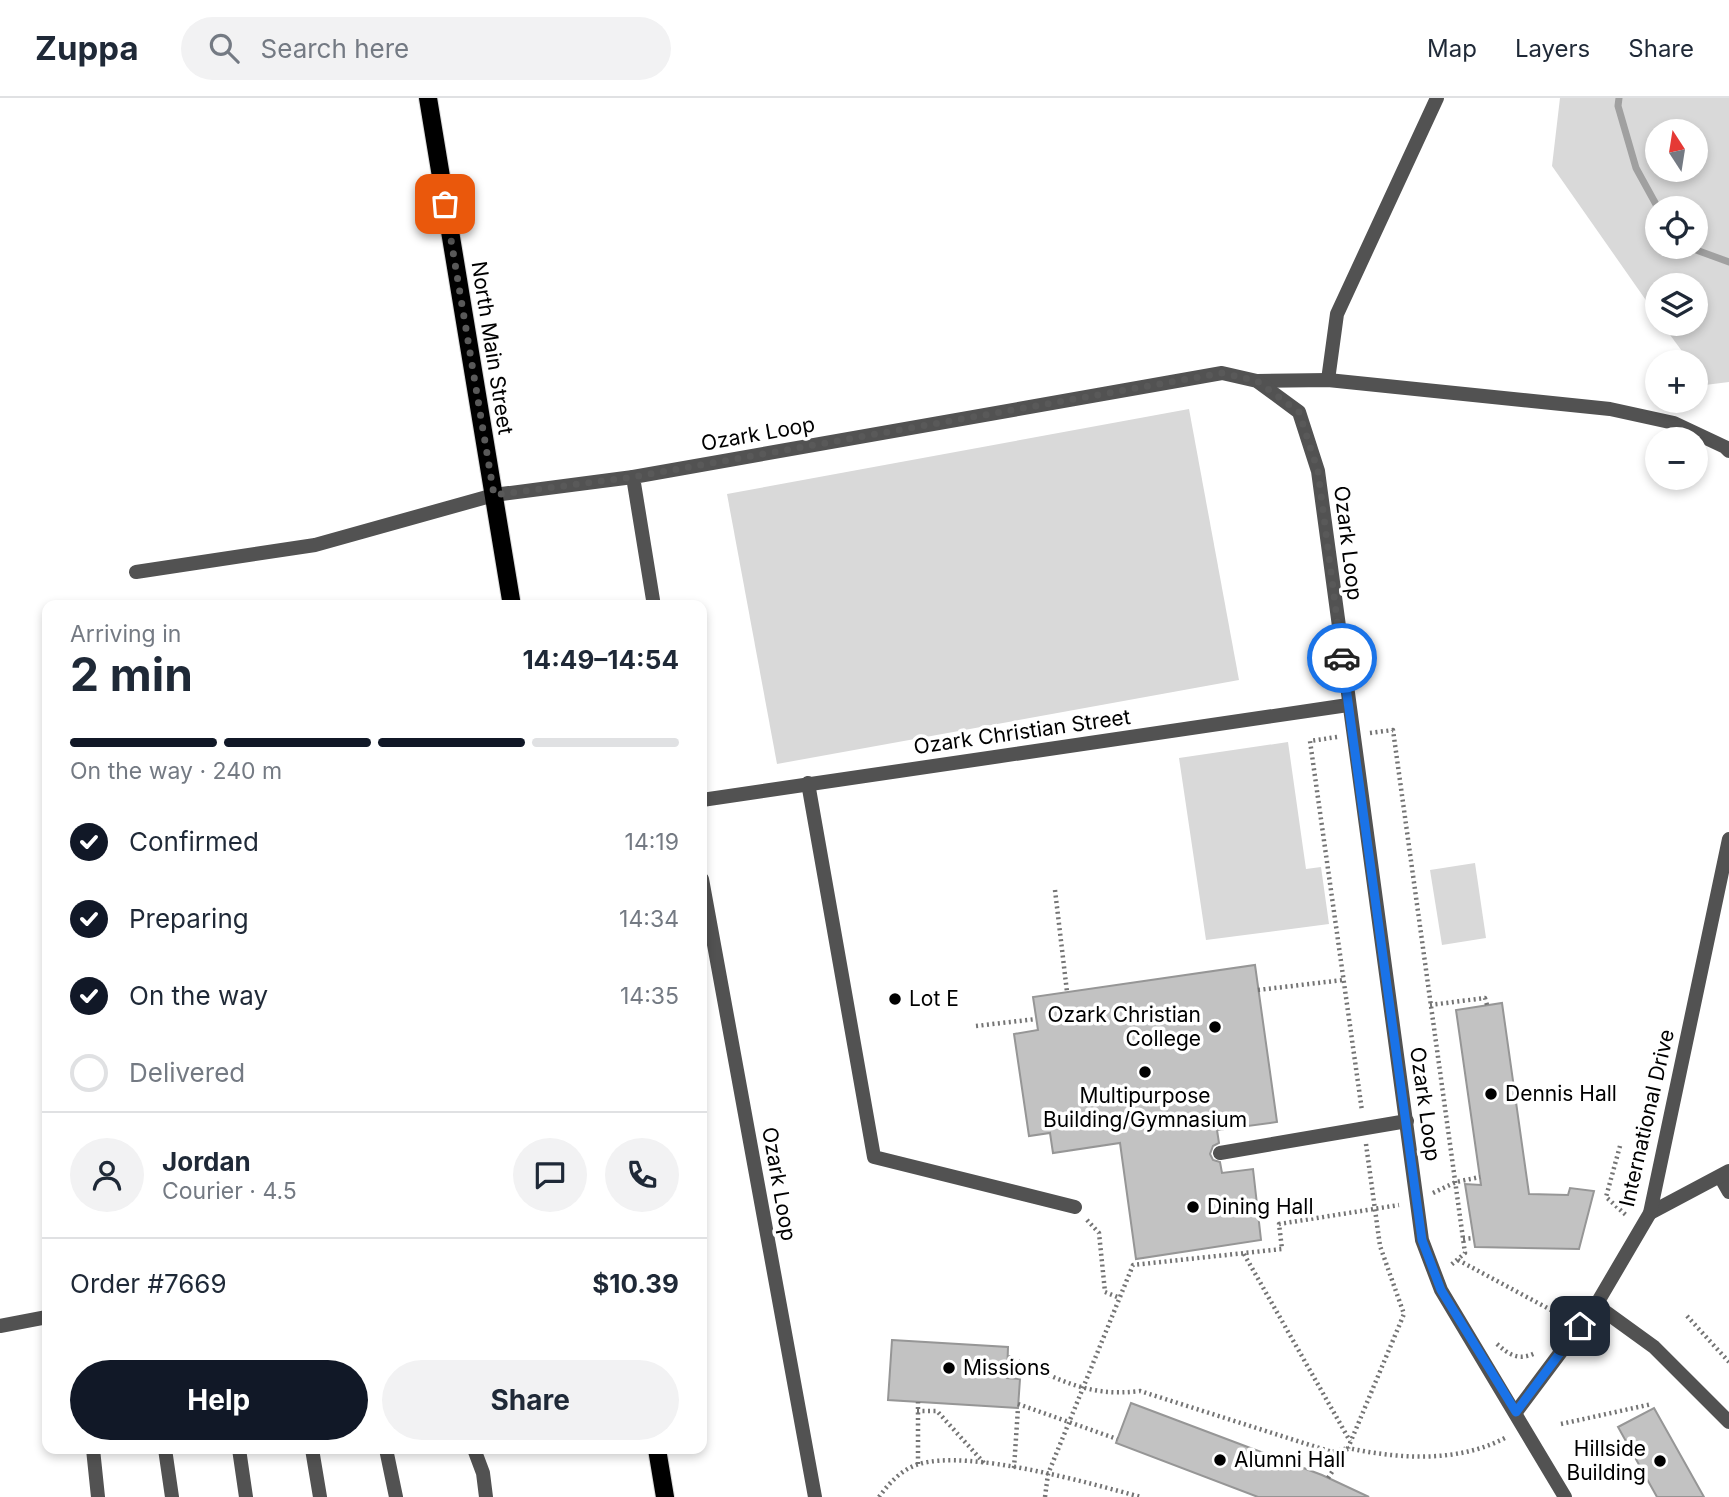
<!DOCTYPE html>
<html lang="en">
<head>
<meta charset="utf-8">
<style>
	body { margin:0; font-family:Inter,sans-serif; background:#f2f2f3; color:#1f2937; height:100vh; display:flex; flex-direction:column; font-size:26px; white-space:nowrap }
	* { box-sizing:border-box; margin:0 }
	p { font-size:23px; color:#747a83 }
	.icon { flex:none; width:38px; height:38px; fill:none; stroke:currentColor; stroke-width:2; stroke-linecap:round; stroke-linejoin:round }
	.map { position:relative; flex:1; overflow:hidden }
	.side { position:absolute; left:42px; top:502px; width:665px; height:854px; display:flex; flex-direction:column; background:#fff; border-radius:14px; box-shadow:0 4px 10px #0003 }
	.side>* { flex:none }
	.needle { width:46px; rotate:348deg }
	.fabs { position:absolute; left:1645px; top:21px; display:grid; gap:14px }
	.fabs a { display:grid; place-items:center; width:63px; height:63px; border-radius:50%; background:#fff; box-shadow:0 4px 10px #0003; font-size:35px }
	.pin { position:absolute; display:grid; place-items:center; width:60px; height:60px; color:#fff; margin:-30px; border-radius:14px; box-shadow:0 4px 10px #0006 }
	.courier { position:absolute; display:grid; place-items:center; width:70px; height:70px; margin:-35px; border:5px solid #1a73e8; border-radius:50%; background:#fff; color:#222; box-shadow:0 2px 9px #0007 }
	.summary em { font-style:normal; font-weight:700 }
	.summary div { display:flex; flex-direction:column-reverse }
	.summary { display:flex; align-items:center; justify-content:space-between; height:119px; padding:0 28px }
	h1 { font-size:46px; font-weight:700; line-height:52px }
	.bar { display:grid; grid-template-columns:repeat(4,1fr); gap:10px 7px; align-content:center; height:84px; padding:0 28px }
	.bar i { height:9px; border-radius:5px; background:#e0e1e3 }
	.bar .selected { background:#111827 }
	.bar p { grid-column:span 4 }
	.line { display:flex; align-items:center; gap:18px; padding:0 28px; border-top:2px solid #e0e1e3 }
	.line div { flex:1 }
	.round { display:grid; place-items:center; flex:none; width:74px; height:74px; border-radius:37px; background:#f2f2f3 }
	ol { padding:0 28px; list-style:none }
	li { display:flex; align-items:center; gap:21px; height:77px }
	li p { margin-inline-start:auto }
	li .icon { padding:7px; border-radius:50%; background:#111827; color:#fff; stroke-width:4 }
	li:last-child { color:#747a83 }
	li i { width:38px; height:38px; border:4px solid #e0e1e3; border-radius:50% }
	.cta { display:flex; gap:14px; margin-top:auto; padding:14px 28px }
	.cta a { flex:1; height:80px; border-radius:42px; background:#111827; color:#fff; font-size:28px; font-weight:700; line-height:80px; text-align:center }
	.cta a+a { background:#f2f2f3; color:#1f2937 }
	header { display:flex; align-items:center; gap:42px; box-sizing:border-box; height:98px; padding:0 35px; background:#fff; border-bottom:2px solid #e0e1e3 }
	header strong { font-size:33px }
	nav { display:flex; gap:38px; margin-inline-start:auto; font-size:24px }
	.search { width:490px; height:63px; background:#f2f2f3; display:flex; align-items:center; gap:18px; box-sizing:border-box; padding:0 24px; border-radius:38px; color:#747a83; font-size:26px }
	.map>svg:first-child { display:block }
	.green { fill:#d9d9d9; fill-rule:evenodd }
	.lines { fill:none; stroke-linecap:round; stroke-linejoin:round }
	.stream { stroke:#a0a0a0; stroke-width:7 }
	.building { fill:#c2c2c2; stroke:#969696; stroke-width:2 }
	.primary-casing { stroke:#dbdbdb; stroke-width:20 }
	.path { stroke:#747474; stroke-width:4.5; stroke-dasharray:2 3.5; stroke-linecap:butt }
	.lane { stroke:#525252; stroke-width:14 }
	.primary { stroke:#000; stroke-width:18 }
	.done { stroke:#595959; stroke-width:7; stroke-dasharray:0 12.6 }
	.route { stroke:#1a73e8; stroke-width:9 }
	.poi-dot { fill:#000; stroke:#fff; stroke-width:2.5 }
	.labels { text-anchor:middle; stroke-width:7; stroke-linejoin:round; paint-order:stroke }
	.street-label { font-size:21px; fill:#000; stroke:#fff }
	.poi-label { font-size:21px; fill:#000; stroke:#fff; text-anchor:start }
</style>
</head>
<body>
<header>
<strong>Zuppa</strong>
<div class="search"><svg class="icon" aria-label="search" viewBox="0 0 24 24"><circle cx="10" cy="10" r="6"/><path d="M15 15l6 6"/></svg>Search here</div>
<nav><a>Map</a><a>Layers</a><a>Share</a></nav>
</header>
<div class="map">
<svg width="1729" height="1399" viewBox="0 0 1729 1399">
	<rect width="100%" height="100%" fill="#fff"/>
	<!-- green -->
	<g class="green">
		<path d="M1560,0H1729V284L1705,287L1696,273V264H1690L1662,226H1696V187H1657V218L1552,68ZM1657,33H1696V72H1657ZM1657,110H1696V149H1657Z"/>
		<polygon points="1189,311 1239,582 777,666 727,396"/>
		<polygon points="1288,644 1306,771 1321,769 1329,826 1206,842 1179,660"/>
		<polygon points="1475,765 1486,840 1442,847 1430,772"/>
	</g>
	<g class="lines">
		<!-- stream -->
		<g class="stream">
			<polyline points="1619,0 1618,8 1636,70 1658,110"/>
			<polyline points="1688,149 1729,164"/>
		</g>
	</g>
	<!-- building -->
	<g class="building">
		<polygon points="1255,867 1277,1024 1217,1032 1219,1045 1213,1048 1210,1056 1213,1062 1220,1064 1222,1075 1253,1071 1261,1142 1136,1161 1120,1045 1053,1055 1050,1035 1029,1038 1014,936 1038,932 1033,899"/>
		<polygon points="1502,905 1529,1096 1568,1097 1570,1090 1594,1093 1579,1151 1475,1149 1465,1086 1481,1087 1456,912"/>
		<polygon points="892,1242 1008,1249 1007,1280 1020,1281 1018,1310 888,1302"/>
		<polygon points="1131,1305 1322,1377 1369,1399 1258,1399 1116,1345"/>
		<polygon points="1654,1310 1704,1399 1657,1399 1618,1329"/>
	</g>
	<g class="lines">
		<defs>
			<g id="primary">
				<polyline points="428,0 512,508"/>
				<polyline points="657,1351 665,1399"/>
			</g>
		</defs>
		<!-- primary casing -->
		<use href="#primary" class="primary-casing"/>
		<!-- path -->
		<g class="path">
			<polyline points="1370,635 1393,632 1465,1155 1451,1167"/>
			<polyline points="1337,639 1310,643 1362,1013"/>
			<polyline points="1055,792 1067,894"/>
			<polyline points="1258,892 1343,882"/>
			<polyline points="1430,907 1485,900 1487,907"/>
			<polyline points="976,928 1036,921"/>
			<path d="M1366,1046L1380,1148L1404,1216L1348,1350C1399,1361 1457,1365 1505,1340"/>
			<polyline points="1620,1048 1606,1099 1627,1118"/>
			<polyline points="1433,1095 1456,1084 1480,1079"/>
			<polyline points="1087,1122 1099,1135 1105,1194 1120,1200"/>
			<polyline points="1463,1141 1473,1140"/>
			<polyline points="1244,1156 1350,1343"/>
			<polyline points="1458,1162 1564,1219"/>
			<polyline points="1687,1218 1729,1264"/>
			<path d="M1497,1246C1509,1257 1519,1263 1535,1255"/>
			<path d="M1008,1259C1056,1279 1086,1300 1140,1293L1332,1354L1348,1350"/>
			<polyline points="1018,1306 1117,1341"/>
			<polyline points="917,1313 937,1313 984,1365"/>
			<polyline points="1561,1326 1652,1306"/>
			<polyline points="918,1366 918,1304"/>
			<polyline points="1014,1370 1018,1310"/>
			<polyline points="1328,1380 1347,1351"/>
			<path d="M879,1399C889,1385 902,1371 919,1366C970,1351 1089,1385 1141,1399"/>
			<polyline points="1045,1399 1048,1376 1133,1167 1282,1151 1279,1126 1399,1107"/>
		</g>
		<!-- lane -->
		<g class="lane">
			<polyline points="1328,282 1337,216 1437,0"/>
			<polyline points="1257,283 1328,282 1610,311 1674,325 1725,349 1729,353"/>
			<polyline points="136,474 315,447 494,397 633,379"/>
			<polyline points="654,508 633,379 1222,275 1257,283 1299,314 1318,373 1422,1142 1441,1192 1565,1399"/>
			<polyline points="808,685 874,1059 1075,1109"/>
			<polyline points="702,702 1348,607"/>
			<polyline points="702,781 815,1399"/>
			<polyline points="1220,1055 1407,1023"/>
			<polyline points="1721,1080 1729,1094"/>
			<polyline points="1650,1115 1729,1073"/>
			<polyline points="1596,1207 1654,1249 1729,1324"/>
			<polyline points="0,1228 47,1219"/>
			<polyline points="1516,1314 1596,1207 1650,1115 1729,741"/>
			<polyline points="93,1351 98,1399"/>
			<polyline points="165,1351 172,1399"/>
			<polyline points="239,1351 246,1399"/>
			<polyline points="312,1351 320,1399"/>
			<polyline points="386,1351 396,1399"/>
			<polyline points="474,1351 483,1375 486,1399"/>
		</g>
		<!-- primary -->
		<use href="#primary" class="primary"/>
	</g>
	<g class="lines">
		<!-- done -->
		<polyline class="done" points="445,106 494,397 633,379 1222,275 1257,283 1299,314 1318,373 1342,560"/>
		<!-- route -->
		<polyline class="route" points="1342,560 1422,1142 1441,1192 1516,1314 1580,1228"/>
	</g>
	<!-- markers -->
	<g class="poi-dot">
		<circle cx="895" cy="901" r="7"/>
		<circle cx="1215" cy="929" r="7"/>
		<circle cx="1145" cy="974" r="7"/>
		<circle cx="1491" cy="996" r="7"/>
		<circle cx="1193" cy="1109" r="7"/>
		<circle cx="949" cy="1270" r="7"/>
		<circle cx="1220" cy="1362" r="7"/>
		<circle cx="1660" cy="1363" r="7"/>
	</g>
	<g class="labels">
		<!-- street labels -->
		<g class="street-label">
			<text transform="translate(492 250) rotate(81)" y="7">North Main Street</text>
			<text transform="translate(758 336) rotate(-10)" y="7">Ozark Loop</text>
			<text transform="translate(1348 445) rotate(83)" y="7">Ozark Loop</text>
			<text transform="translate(1022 634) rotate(-8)" y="7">Ozark Christian Street</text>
			<text transform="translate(1425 1006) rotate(82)" y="7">Ozark Loop</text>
			<text transform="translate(1647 1020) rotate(-77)" y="7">International Drive</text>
			<text transform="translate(779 1086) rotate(80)" y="7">Ozark Loop</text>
		</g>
		<!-- poi labels -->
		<g class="poi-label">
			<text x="909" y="908">Lot E</text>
			<text x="1201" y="924" text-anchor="end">Ozark Christian<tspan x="1201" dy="24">College</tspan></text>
			<text x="1505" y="1003">Dennis Hall</text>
			<text x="1145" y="1005" text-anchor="middle">Multipurpose<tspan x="1145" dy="24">Building/Gymnasium</tspan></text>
			<text x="1207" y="1116">Dining Hall</text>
			<text x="963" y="1277">Missions</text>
			<text x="1646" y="1358" text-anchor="end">Hillside<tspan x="1646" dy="24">Building</tspan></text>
			<text x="1234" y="1369">Alumni Hall</text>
		</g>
	</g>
</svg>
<div class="fabs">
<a><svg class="needle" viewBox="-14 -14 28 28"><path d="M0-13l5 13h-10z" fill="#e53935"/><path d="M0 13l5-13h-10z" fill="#747a83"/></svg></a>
<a><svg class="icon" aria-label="locate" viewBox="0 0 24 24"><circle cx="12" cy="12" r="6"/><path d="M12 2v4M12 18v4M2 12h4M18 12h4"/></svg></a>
<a><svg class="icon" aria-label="layers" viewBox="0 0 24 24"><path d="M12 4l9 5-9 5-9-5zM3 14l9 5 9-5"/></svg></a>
<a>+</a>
<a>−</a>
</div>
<div class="pin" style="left:445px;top:106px;background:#ea580c"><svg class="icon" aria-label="bag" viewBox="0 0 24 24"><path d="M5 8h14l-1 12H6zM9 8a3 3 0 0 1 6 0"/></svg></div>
<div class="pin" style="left:1580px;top:1228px;background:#1f2937"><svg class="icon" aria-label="home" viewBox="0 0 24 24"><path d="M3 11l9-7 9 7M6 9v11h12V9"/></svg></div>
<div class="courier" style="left:1342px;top:560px"><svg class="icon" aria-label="car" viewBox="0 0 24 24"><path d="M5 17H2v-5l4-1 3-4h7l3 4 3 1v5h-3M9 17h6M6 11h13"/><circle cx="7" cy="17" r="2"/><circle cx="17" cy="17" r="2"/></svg></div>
<section class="side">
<div class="summary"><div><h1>2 min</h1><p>Arriving in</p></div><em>14:49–14:54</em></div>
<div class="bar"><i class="selected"></i><i class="selected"></i><i class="selected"></i><i></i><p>On the way · 240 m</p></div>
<ol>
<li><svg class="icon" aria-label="check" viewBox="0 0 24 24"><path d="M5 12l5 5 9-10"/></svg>Confirmed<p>14:19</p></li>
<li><svg class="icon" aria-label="check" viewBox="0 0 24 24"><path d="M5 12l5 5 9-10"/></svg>Preparing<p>14:34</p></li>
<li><svg class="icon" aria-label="check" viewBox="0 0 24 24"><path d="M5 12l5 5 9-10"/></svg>On the way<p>14:35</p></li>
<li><i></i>Delivered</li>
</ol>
<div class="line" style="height:126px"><a class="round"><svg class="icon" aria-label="person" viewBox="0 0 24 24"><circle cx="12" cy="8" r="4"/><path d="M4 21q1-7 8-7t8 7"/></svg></a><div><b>Jordan</b><p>Courier · 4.5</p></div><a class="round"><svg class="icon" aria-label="chat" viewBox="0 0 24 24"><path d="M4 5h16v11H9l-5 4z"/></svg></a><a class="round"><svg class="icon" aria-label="phone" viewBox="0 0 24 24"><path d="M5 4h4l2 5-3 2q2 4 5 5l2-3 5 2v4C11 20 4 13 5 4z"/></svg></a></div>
<div class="line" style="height:91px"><div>Order #7669</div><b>$10.39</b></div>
<div class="cta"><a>Help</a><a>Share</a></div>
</section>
</div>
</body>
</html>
